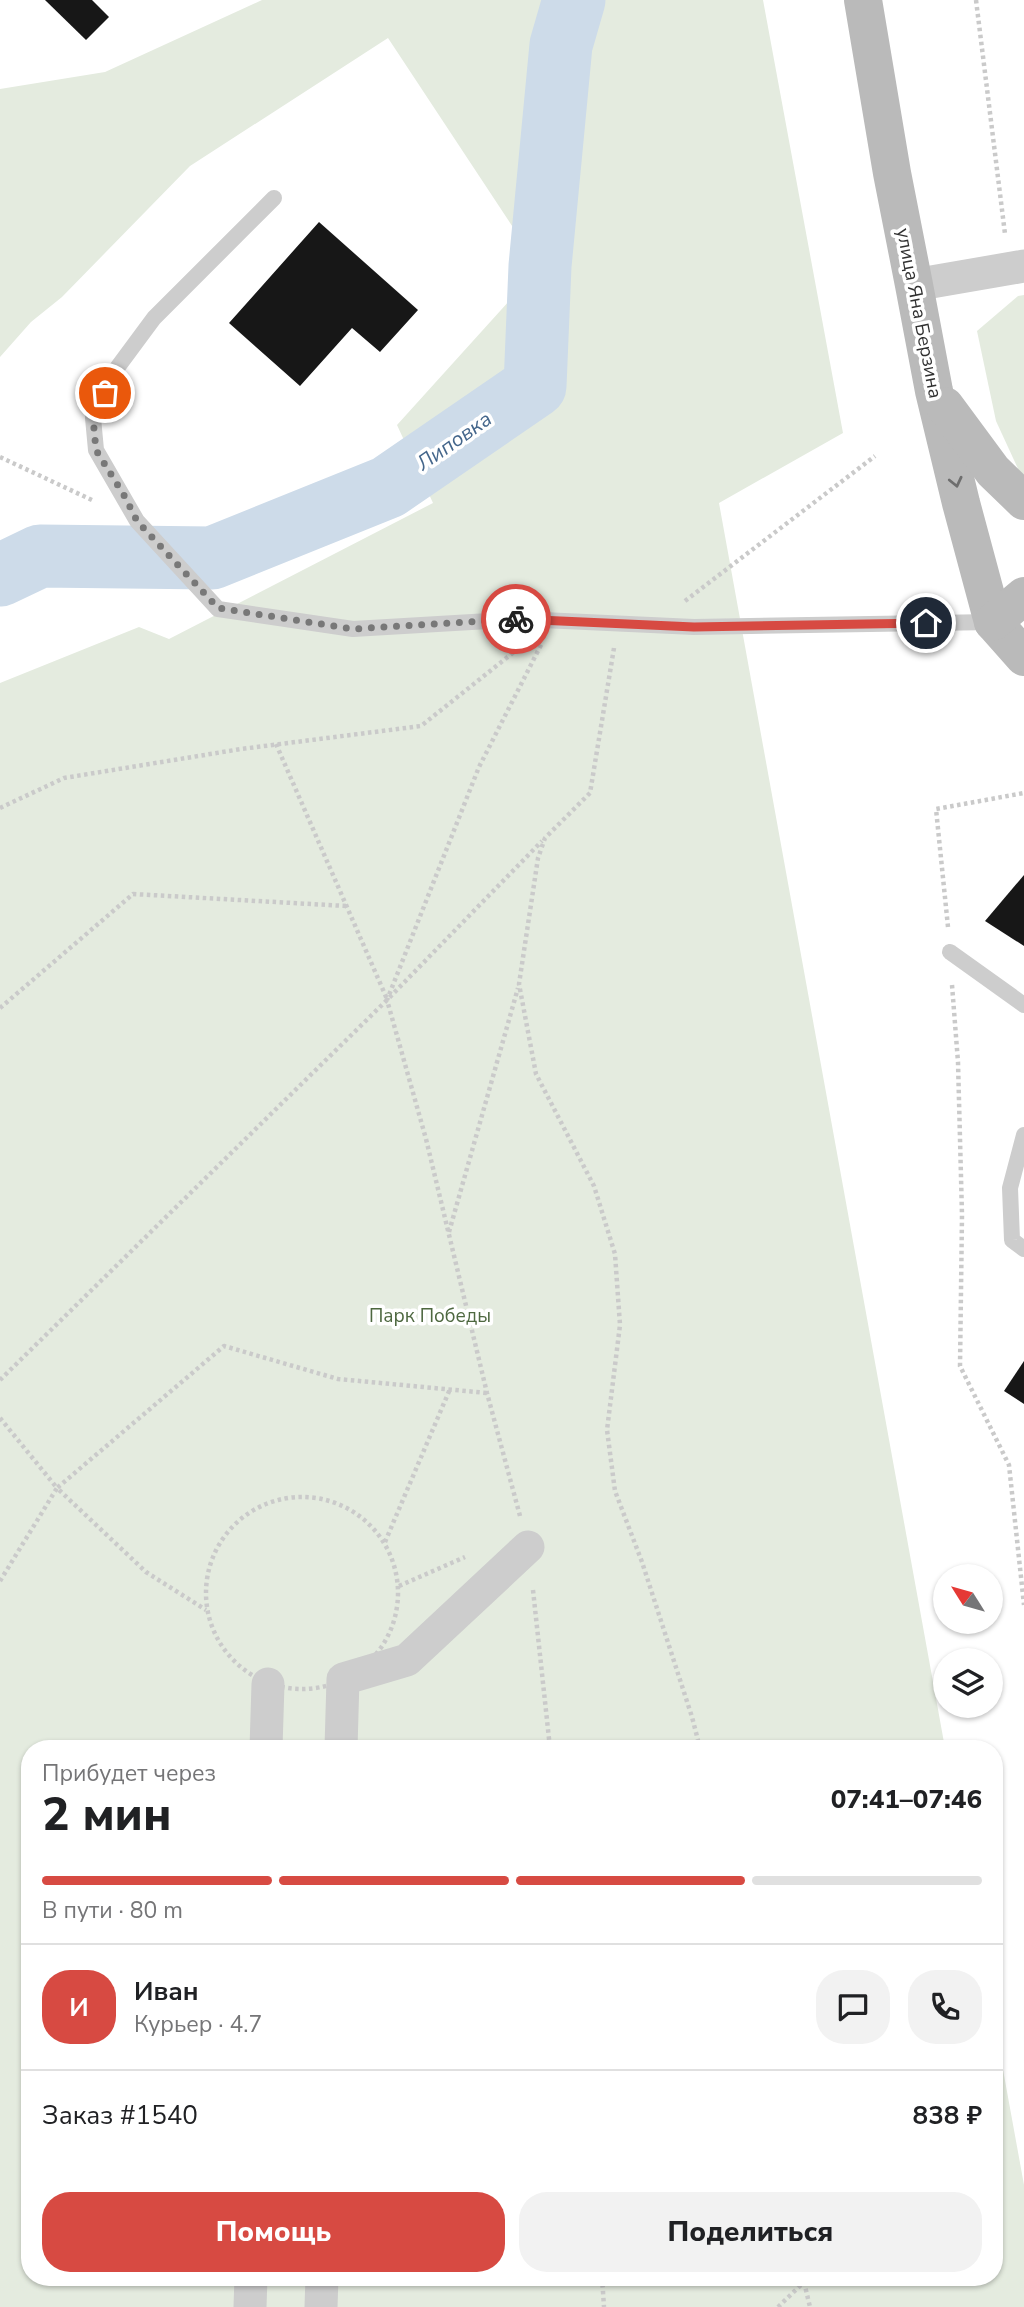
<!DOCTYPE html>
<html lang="ru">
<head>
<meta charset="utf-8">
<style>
	body { margin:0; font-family:"Nunito Sans",sans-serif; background:#f2f2f2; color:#202124; height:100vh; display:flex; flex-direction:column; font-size:26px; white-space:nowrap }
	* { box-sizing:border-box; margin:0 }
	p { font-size:23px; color:#757577 }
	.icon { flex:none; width:38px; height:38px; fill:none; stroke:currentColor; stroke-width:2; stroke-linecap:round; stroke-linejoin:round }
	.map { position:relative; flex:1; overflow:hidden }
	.panel { position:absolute; left:21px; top:1740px; width:982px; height:546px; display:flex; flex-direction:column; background:#fff; border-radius:28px; box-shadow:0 2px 5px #0004 }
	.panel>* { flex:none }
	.needle { width:46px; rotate:307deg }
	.buttons { position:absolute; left:933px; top:1564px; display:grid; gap:14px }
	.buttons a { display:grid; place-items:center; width:70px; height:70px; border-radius:50%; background:#fff; box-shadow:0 2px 5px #0004; font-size:35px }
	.pin { position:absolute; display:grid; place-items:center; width:60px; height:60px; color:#fff; margin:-30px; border:4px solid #fff; border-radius:50%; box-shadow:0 2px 7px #0007 }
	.courier { position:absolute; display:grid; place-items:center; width:70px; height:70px; margin:-35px; border:5px solid #d74a42; border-radius:50%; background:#fff; color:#222; box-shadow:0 2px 9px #0007 }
	.summary em { font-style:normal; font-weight:800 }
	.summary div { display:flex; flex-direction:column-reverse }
	.summary { display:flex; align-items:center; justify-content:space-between; height:119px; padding:0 21px }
	h1 { font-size:46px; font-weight:800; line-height:52px }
	.bar { display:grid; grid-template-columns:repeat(4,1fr); gap:10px 7px; align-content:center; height:84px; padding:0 21px }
	.bar i { height:9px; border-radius:5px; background:#e0e0e0 }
	.bar .selected { background:#d74a42 }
	.bar p { grid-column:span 4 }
	.line { display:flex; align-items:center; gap:18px; padding:0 21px; border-top:2px solid #e0e0e0 }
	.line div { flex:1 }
	.round { display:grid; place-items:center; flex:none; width:74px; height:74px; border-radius:28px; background:#f2f2f2 }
	.cta { display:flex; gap:14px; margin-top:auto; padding:14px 21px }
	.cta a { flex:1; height:80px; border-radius:28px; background:#d74a42; color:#fff; font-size:28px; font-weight:800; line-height:80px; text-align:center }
	.cta a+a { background:#f2f2f2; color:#202124 }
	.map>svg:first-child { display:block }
	.green { fill:#e4ebdf }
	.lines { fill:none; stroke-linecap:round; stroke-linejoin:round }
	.river { stroke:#cddbe9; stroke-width:63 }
	.building { fill:#171717 }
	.path { stroke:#cacaca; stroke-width:4.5; stroke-dasharray:3.5 3.5; stroke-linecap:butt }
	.lane { stroke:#cdcdcd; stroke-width:16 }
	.street { stroke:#cdcdcd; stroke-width:33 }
	.secondary { stroke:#bababa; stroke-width:38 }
	.oneway { stroke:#6e6e6e }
	.done { stroke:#787878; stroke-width:7; stroke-dasharray:0 12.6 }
	.route { stroke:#d74a42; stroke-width:9 }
	.labels { text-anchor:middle; stroke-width:7; stroke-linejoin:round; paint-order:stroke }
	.street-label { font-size:19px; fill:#303030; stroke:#fff }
	.park-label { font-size:19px; fill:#4e6840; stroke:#fff }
	.water-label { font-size:21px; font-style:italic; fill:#44668b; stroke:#fff }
</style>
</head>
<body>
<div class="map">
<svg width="1024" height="2307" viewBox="0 0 1024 2307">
	<rect width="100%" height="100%" fill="#fff"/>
	<!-- green -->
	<g class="green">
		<polygon points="262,0 763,0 843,433 719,503 945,1748 30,1748 30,2277 994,2277 994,2020 1024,2185 1024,2307 0,2307 0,683 139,627 169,639 433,503 397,425 519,290 520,238 388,38 190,166 62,297 31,322 0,357 0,89 105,72"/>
		<polygon points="1024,295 1024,475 1020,473 996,421 977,331 1018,296"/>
	</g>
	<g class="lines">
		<!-- river -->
		<polyline class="river" points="0,575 40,556 212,558 388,487 535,386 540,266 561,45 574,0"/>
	</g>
	<!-- building -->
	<g class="building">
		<polygon points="45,0 92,0 109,17 86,40"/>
		<polygon points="319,222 418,310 380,352 352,328 300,386 229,323"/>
		<polygon points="1024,875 1024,946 985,921"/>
		<polygon points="1024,1361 1024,1404 1004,1391"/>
	</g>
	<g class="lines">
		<!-- path -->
		<g class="path">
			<polyline points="976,0 1005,234"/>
			<polyline points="0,457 94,501"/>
			<polyline points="685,601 875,456"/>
			<polyline points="614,648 590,793 545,838 538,858 519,984 536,1074 594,1186 615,1254 620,1325 607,1430 615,1491 642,1562 692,1717 700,1748"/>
			<polyline points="276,744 387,999"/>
			<polyline points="0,808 64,778 241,749 421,726 524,644"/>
			<polyline points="948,927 936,809 1024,793"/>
			<polyline points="952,985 958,1062 962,1215 960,1366 1009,1465 1024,1605"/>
			<polyline points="0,1008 133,894 346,906"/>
			<polyline points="449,1232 518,988"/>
			<polyline points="0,1380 387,1000 542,841"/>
			<polyline points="0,1418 57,1488 224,1346 338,1379 487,1393"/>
			<circle cx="302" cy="1593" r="96"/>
			<polyline points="520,1516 487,1393 426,1139 387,1000 479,767 542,643"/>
			<polyline points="385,1542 450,1389"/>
			<polyline points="0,1581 57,1488 146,1572 206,1610"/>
			<polyline points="399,1586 465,1557"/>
			<polyline points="533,1590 550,1748"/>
			<polyline points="602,2277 604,2307"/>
			<polyline points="804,2282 810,2307"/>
			<polyline points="778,2307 804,2282 803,2277"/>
		</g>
		<!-- lane -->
		<g class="lane">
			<polyline points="274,198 154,318 117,368 93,418 96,450 137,521 218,609 353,629 521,619 694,627 993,622"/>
			<polyline points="950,952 1024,1005"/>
			<polyline points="1024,1135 1010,1188 1012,1240 1024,1249"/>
		</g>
		<!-- street -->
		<g class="street">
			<polyline points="914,285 1024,266"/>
			<polyline points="266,1748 268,1684"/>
			<polyline points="341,1748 343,1679 407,1660 528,1547"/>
			<polyline points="250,2307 251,2277"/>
			<polyline points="321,2307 322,2277"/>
		</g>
		<!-- secondary -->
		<g class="secondary">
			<polyline points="863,0 892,173 914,285 934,391 961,503 993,622 1024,657"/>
			<polyline points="945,406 993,471 1024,501"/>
			<polyline points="993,622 1024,596"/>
		</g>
	</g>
	<!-- one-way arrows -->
	<defs><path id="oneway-chevron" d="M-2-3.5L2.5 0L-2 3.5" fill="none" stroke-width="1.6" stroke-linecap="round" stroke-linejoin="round" transform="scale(1.75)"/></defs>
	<use class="oneway" href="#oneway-chevron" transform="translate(956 482) rotate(77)"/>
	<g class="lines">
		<!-- done -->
		<polyline class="done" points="105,393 93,418 96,450 125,497 137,521 218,608 353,629 516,619"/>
		<!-- route -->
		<polyline class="route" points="516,619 694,627 926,623"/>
	</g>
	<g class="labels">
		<!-- street labels -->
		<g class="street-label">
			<text transform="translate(920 313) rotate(79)" y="7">улица Яна Берзина</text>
		</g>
		<!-- park labels -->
		<g class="park-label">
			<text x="430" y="1322">Парк Победы</text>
		</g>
		<!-- water labels -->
		<g class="water-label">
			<text transform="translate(454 441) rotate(-35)" y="7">Липовка</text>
		</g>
	</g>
</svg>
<div class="buttons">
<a><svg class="needle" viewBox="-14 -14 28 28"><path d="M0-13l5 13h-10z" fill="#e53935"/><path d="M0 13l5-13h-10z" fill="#757577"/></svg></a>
<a><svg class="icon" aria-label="layers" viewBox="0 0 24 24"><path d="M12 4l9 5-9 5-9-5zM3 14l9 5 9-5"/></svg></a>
</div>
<div class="pin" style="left:105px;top:393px;background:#ea580c"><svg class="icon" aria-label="bag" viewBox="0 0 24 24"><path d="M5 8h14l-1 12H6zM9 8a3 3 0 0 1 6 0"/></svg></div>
<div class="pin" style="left:926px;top:623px;background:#1f2937"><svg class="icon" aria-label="home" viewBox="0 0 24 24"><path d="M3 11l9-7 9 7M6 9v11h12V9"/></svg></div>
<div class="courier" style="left:516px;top:619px"><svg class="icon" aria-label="bike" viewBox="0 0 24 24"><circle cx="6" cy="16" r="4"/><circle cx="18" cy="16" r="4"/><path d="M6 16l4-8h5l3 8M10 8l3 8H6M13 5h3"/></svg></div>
<section class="panel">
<div class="summary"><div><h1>2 мин</h1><p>Прибудет через</p></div><em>07:41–07:46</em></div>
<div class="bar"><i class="selected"></i><i class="selected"></i><i class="selected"></i><i></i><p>В пути · 80 m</p></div>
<div class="line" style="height:126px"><b class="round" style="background:#d74a42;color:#fff">И</b><div><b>Иван</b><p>Курьер · 4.7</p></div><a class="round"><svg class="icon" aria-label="chat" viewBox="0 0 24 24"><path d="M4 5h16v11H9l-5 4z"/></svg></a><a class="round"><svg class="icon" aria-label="phone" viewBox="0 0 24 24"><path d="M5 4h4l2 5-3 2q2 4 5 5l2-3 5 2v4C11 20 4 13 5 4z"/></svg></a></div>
<div class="line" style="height:91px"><div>Заказ #1540</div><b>838 ₽</b></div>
<div class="cta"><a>Помощь</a><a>Поделиться</a></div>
</section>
</div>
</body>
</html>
